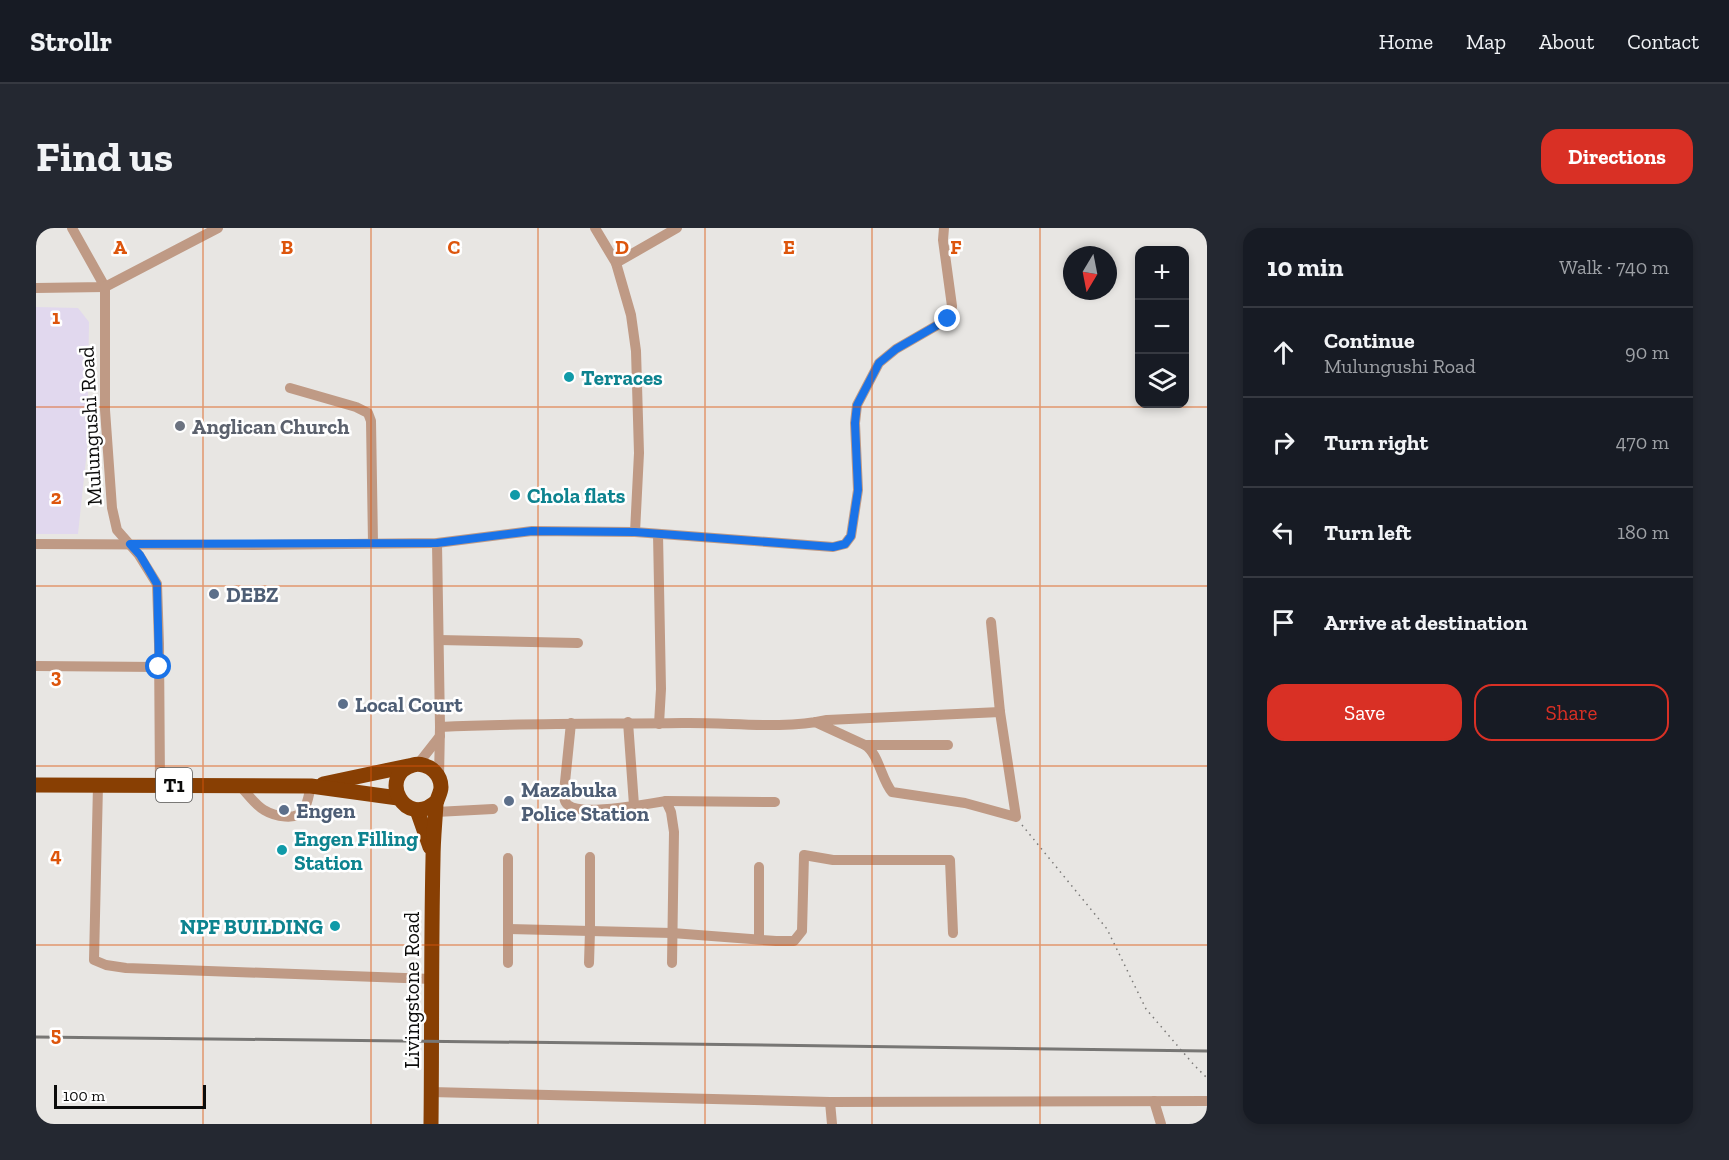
<!DOCTYPE html>
<meta charset="utf-8">
<style>
body{margin:0;font-family:"Zilla Slab",serif;background:#242831;color:#f1f3f6}
.controls{position:absolute;right:18px;top:18px;display:grid;overflow:hidden;border-radius:12px;box-shadow:0 3px 9px #0003}
.controls button{width:54px;height:54px;display:grid;place-items:center;padding:0;border:0;border-bottom:2px solid #363941;background:#171b24;color:#f1f3f6;font:30px sans-serif}
.compass{position:absolute;left:1027px;top:18px;width:54px;height:54px;border-radius:50%;background:#171b24;box-shadow:0 3px 9px #0003;rotate:190deg}
.scale{position:absolute;left:18px;bottom:15px;width:152px;box-sizing:border-box;padding-left:6px;border:3px solid #0c0c0b;border-top:0;font-size:16px;line-height:21px;white-space:nowrap;color:#0c0c0b;-webkit-text-stroke:4px #fff;paint-order:stroke}
.stop{position:absolute;width:18px;height:18px;margin:-14px;border:4px solid #1a73e8;border-radius:50%;background:#fff}
.stop.end{background:#1a73e8;border-color:#fff;box-shadow:0 2px 6px #0008}
.list{margin:0;padding:0;list-style:none}
h2{display:flex;justify-content:space-between;align-items:center;height:78px;margin:0;padding:0 24px;font-size:26px}
h2 small{font-size:20px;font-weight:400;color:#9ea1a6}
.list li{display:grid;grid-template-columns:39px 1fr auto;gap:18px;align-items:center;box-sizing:border-box;height:90px;padding:0 24px;border-top:2px solid #363941}
.list b{display:block;font-size:22px;white-space:nowrap}
.list p{margin:0;font-size:20px;white-space:nowrap;color:#9ea1a6}
.list em{font-size:20px;font-style:normal;color:#9ea1a6}
.actions{display:flex;gap:12px;padding:18px 24px}
.actions a{flex:1;padding:14px 0;border:2px solid #d93025;border-radius:18px;text-align:center;font-size:21px;color:#d93025}
.actions .main{background:#d93025;color:#fff}
.icon{flex:none;width:33px;height:33px;fill:none;stroke:currentColor;stroke-width:2;stroke-linecap:round;stroke-linejoin:round}
.map{position:relative;flex:none;width:1171px;height:896px;overflow:hidden;border-radius:18px}
header{display:flex;align-items:center;gap:36px;box-sizing:border-box;height:84px;padding:0 30px;background:#171b24;border-bottom:2px solid #363941}
header strong{font-size:28px}
nav{display:flex;gap:33px;margin-inline-start:auto;font-size:21px}
.intro{display:flex;align-items:center;justify-content:space-between;box-sizing:border-box;height:144px;padding:0 36px}
h1{margin:0;font-size:42px}
.button{padding:15px 27px;border-radius:18px;background:#d93025;color:#fff;font-size:21px;font-weight:700}
main{display:flex;gap:36px;padding:0 36px}
aside{flex:1;background:#171b24;border-radius:18px;box-shadow:0 3px 9px #0003}
.map>svg:first-child{display:block}
</style>
<header>
<strong>Strollr</strong>
<nav><a>Home</a><a>Map</a><a>About</a><a>Contact</a></nav>
</header>
<div class="intro"><h1>Find us</h1><a class="button">Directions</a></div>
<main>
<div class="map">
<svg width="1171" height="896" viewBox="0 0 1171 896">
<rect width="100%" height="100%" fill="#e8e6e3"/>
<polygon fill="#e1d8ee" points="0,79 42,80 53,94 51,222 42,306 0,306"/>
<g fill="none" stroke-linecap="round" stroke-linejoin="round">
<polyline stroke="#7a7977" stroke-width="1.5" stroke-dasharray="1.5 4.5" stroke-linecap="butt" points="986,597 1071,701 1110,781 1158,837 1171,850"/>
<g stroke="#bf9a85" stroke-width="10">
<polyline points="559,0 580,35 595,87 600,123 603,225 599,304"/>
<polyline points="580,35 641,0"/>
<polyline points="0,60 69,59 36,0"/>
<polyline points="254,160 320,179 332,185 335,193 337,315"/>
<polyline points="622,306 625,461 623,496"/>
<polyline points="401,315 404,499 403,550"/>
<polyline points="0,316 218,317 401,315 496,303 599,304 797,319 809,316 815,308 822,262 819,195 821,177 843,135 860,121 912,91 915,85 916,78 907,12 908,0"/>
<polyline points="955,394 964,484"/>
<polyline points="403,412 542,415"/>
<polyline points="0,438 123,439"/>
<polyline points="592,494 598,577"/>
<path d="M 535,495 L 528,564 C 528,569 528,574 532,577 C 544,588 612,576 630,573 L 635,584 L 638,604 L 636,735"/>
<path d="M 404,499 C 485,495 565,496 646,495 C 694,494 744,502 791,492 L 964,484 L 980,589 L 929,575 L 856,564 C 845,551 843,526 829,517 L 779,494"/>
<polyline points="829,517 912,517"/>
<polyline points="382,536 404,508"/>
<polyline points="62,557 58,732 70,737 90,740 396,751"/>
<polyline points="124,557 123,416 121,356 103,327 81,302 76,280 69,182 69,59 182,0"/>
<path d="M 204,558 C 211,565 219,577 228,582 C 238,588 261,594 268,581 C 272,575 273,565 275,558"/>
<polyline points="630,573 739,574"/>
<polyline points="400,584 457,581"/>
<polyline points="472,630 472,735"/>
<polyline points="473,701 636,705 740,713 758,713 766,703 768,627 797,632 914,632 917,705"/>
<polyline points="723,711 723,639"/>
<polyline points="553,735 554,703 554,629"/>
<polyline points="395,864 794,874 1171,873"/>
<polyline points="1118,873 1125,896"/>
<polyline points="794,874 796,896"/>
</g>
<g stroke="#883f03" stroke-width="15">
<polyline points="287,556 372,538"/>
<polyline points="0,557 275,558 362,570"/>
<polyline points="381,582 394,619"/>
<path d="M 395,896 C 396,808 395,719 397,631 C 397,613 399,594 400,576 C 401,570 405,565 405,559 C 405,553 402,547 398,543 C 393,538 384,535 377,537 C 341,547 369,603 401,573"/>
</g>
<polyline stroke="#777674" stroke-width="3" points="0,809 645,816 1171,823"/>
</g>
<g fill="none" stroke-linecap="round" stroke-linejoin="round">
<polyline stroke="#1a73e8" stroke-width="8" points="123,439 121,356 104,327 94,316 401,315 496,303 599,304 797,319 809,316 815,308 822,262 819,195 821,177 843,135 860,121 912,91"/>
</g>
<path fill="none" stroke="#dd550c" stroke-width="1.5" stroke-opacity="0.55" d="M 167,0 L 167,896M 335,0 L 335,896M 502,0 L 502,896M 669,0 L 669,896M 836,0 L 836,896M 1004,0 L 1004,896M 0,179 L 1171,179M 0,358 L 1171,358M 0,538 L 1171,538M 0,717 L 1171,717"/>
<g fill="#0f9aa8" stroke="#fff" stroke-width="2">
<circle cx="533" cy="149" r="6"/>
<circle cx="479" cy="267" r="6"/>
<circle cx="246" cy="622" r="6"/>
<circle cx="299" cy="698" r="6"/>
</g>
<circle fill="#6b7280" stroke="#fff" stroke-width="2" cx="144" cy="198" r="6"/>
<g fill="#5c6f8a" stroke="#fff" stroke-width="2">
<circle cx="178" cy="366" r="6"/>
<circle cx="307" cy="476" r="6"/>
<circle cx="473" cy="573" r="6"/>
<circle cx="248" cy="582" r="6"/>
</g>
<g text-anchor="middle" dominant-baseline="central" stroke-width="5" stroke-linejoin="round" paint-order="stroke">
<rect fill="#fff" stroke="#555554" stroke-width="1.5" x="120" y="540" width="36" height="34" rx="4.5"/>
<g font-size="20" font-weight="bold" fill="#0c0c0b">
<text x="138" y="557">T1</text>
</g>
<g font-size="21" font-weight="bold" fill="#0d838f" stroke="#fff" text-anchor="start">
<text x="545" y="149">Terraces</text>
<text x="491" y="267">Chola flats</text>
<text x="258" y="610">Engen Filling<tspan x="258" dy="24">Station</tspan></text>
<text x="287" y="698" text-anchor="end">NPF BUILDING</text>
</g>
<g font-size="21" fill="#0c0c0b" stroke="#fff">
<text transform="translate(54 198) rotate(-93)">Mulungushi Road</text>
<text transform="translate(375 762) rotate(-90)">Livingstone Road</text>
</g>
<g font-size="21" font-weight="bold" fill="#5b616d" stroke="#fff" text-anchor="start">
<text x="156" y="198">Anglican Church</text>
</g>
<g font-size="21" font-weight="bold" fill="#4e5e75" stroke="#fff" text-anchor="start">
<text x="190" y="366">DEBZ</text>
<text x="319" y="476">Local Court</text>
<text x="485" y="561">Mazabuka<tspan x="485" dy="24">Police Station</tspan></text>
<text x="260" y="582">Engen</text>
</g>
</g>
<g font-size="20" text-anchor="middle" font-weight="bold" fill="#dd550c" stroke="#fff" stroke-width="5" stroke-linejoin="round" paint-order="stroke">
<text x="84" y="26">A</text>
<text x="251" y="26">B</text>
<text x="418" y="26">C</text>
<text x="586" y="26">D</text>
<text x="753" y="26">E</text>
<text x="920" y="26">F</text>
<text x="20" y="96">1</text>
<text x="20" y="276">2</text>
<text x="20" y="455">3</text>
<text x="20" y="634">4</text>
<text x="20" y="813">5</text>
</g>
</svg>
<div class="controls">
<button>+</button>
<button>−</button>
<button><svg class="icon" aria-label="layers" viewBox="0 0 24 24"><path d="M12 4l9 5-9 5-9-5zM3 14l9 5 9-5"/></svg></button>
</div>
<svg class="compass" viewBox="-18 -18 36 36"><path d="M0-13l5 13h-10z" fill="#e53935"/><path d="M0 13l5-13h-10z" fill="#9ea1a6"/></svg>
<div class="scale">100 m</div>
<div class="stop" style="left:123px;top:439px"></div>
<div class="stop end" style="left:912px;top:91px"></div>
</div>
<aside>
<h2>10 min<small>Walk · 740 m</small></h2>
<ul class="list">
<li><svg class="icon" aria-label="ahead" viewBox="0 0 24 24"><path d="M12 20V5M6 11l6-6 6 6"/></svg><div><b>Continue</b><p>Mulungushi Road</p></div><em>90 m</em></li>
<li><svg class="icon" aria-label="right" viewBox="0 0 24 24"><path d="M7 20v-9h11M14 6l5 5-5 5"/></svg><div><b>Turn right</b></div><em>470 m</em></li>
<li><svg class="icon" aria-label="left" viewBox="0 0 24 24"><path d="M17 20v-9H6M10 6l-5 5 5 5"/></svg><div><b>Turn left</b></div><em>180 m</em></li>
<li><svg class="icon" aria-label="arrive" viewBox="0 0 24 24"><path d="M6 21V4h12l-3 4 3 4H6"/></svg><div><b>Arrive at destination</b></div></li>
</ul>
<div class="actions"><a class="main">Save</a><a>Share</a></div>
</aside>
</main>
